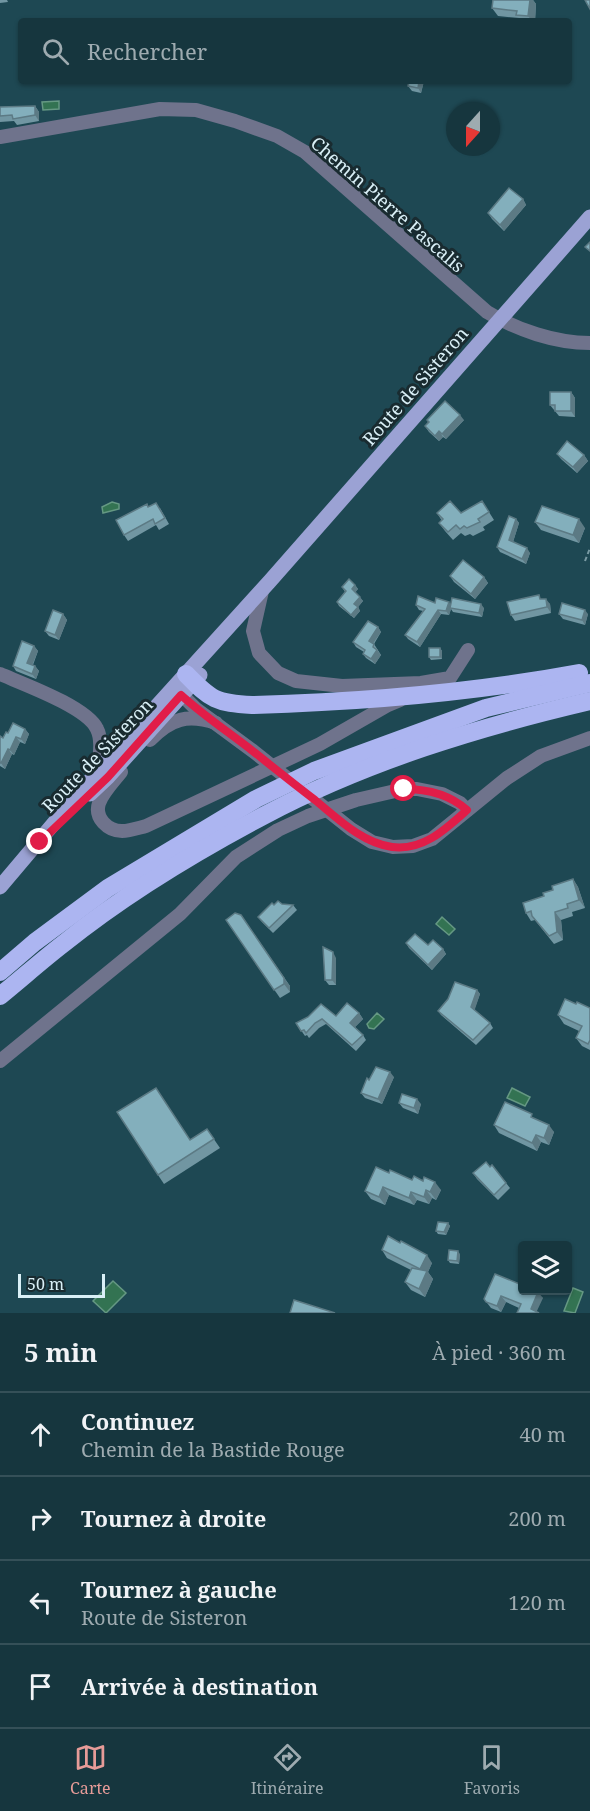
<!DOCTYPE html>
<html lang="fr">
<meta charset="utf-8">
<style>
body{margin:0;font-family:"Noto Serif",serif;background:#1f3e45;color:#f1f3f6}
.controls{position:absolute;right:18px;bottom:18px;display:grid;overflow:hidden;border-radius:6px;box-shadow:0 2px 4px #0004}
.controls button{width:54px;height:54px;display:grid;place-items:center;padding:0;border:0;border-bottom:2px solid #355058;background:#16363e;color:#f1f3f6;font:30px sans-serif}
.compass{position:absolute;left:446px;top:102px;width:54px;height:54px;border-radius:50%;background:#16363e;box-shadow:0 2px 4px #0004;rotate:201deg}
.scale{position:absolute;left:18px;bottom:15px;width:87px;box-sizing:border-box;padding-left:6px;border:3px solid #d9eff6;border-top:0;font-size:16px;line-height:21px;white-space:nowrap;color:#d9eff6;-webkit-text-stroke:4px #192b30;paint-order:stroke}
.stop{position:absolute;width:18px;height:18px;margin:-14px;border:4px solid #e11d48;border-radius:50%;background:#fff}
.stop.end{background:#e11d48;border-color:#fff;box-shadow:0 2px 6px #0008}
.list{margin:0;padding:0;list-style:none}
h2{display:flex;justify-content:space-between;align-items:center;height:78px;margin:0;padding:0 24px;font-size:26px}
h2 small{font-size:20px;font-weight:400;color:#9eabb0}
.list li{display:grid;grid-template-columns:39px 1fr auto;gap:18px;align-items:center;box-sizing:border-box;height:84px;padding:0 24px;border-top:2px solid #355058}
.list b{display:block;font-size:22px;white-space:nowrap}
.list p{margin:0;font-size:20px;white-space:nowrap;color:#9eabb0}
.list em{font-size:20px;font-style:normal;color:#9eabb0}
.icon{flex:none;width:33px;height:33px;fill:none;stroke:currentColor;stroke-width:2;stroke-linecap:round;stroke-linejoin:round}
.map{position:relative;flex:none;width:590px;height:1313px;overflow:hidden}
.search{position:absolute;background:#16363e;box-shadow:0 2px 4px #0004;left:18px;right:18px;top:18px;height:66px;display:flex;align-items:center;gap:15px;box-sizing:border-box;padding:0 21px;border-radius:6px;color:#9eabb0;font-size:22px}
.sheet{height:414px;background:#16363e}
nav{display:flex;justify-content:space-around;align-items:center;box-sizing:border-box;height:84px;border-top:2px solid #355058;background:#16363e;font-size:16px;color:#9eabb0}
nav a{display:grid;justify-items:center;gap:3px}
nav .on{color:#e69b98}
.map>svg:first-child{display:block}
</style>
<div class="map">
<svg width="590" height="1313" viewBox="0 0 590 1313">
<rect width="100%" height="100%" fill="#1e4853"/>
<g fill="#337352" stroke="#659883" stroke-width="1.5">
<polygon points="59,101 59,109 43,110 42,102"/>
<polygon points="112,502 119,504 119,509 103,513 102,507"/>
<polygon points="442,917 455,929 449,935 436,924"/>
<polygon points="377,1013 384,1019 374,1029 369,1028 367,1024"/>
<polygon points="512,1088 530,1097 525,1106 507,1098"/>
<polygon points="113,1281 126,1293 106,1313 93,1301"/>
<polygon points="573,1288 583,1292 575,1313 564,1311"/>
</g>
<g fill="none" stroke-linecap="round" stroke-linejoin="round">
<polyline stroke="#7a9ba4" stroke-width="2" stroke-dasharray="4.5 3" stroke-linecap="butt" points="585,561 590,548"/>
<g stroke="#6f738c" stroke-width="14">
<path d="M 0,137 L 160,109 L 196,110 L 235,121 L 277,136 L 305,152 L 487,312 C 517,330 555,343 590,343"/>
<polyline points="262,591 253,631 259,653 278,673 296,681 342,686 421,683 450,678 468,650"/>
<path d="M 0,674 C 23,684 87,707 97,729 C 103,741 99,758 98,771"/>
<polyline points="176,689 196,709 253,751 351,829 372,842 393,847 413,846 432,839 507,778 541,756 590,738"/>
<path d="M 150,740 C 171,718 188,714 216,723"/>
<path d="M 121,772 C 114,781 103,792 99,803 C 94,818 108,831 122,831 C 130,831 138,828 146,826 L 320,744 L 388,705 L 400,700"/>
<polyline points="0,1061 180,914 236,857 278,830 308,816 356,800 404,789 417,789 442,794 460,803 467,810"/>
</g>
<g stroke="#9ba2d4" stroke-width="15">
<polyline points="90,794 108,777 200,675"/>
<polyline points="0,887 98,771 270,581 590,217"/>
</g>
<g stroke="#acb5f1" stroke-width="18">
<path d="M 186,674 C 211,700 216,703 252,705 C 363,702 471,693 579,673"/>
<polyline points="0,972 35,942 108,888 256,799 314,771 486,708 590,683"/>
<path d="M 0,996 C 21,979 41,961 63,944 C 125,894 195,852 265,815 C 367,761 479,727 590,701"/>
</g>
</g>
<g fill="#7196a2">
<polygon points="0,0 7,0 8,2 0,3"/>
<polygon points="493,0 533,0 536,4 535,21 520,21 519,18 498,16 492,8"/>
<polygon points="409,81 424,81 421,93 412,91 408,86"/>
<polygon points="35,106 39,112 39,121 17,125 14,121 0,122 0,107"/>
<polygon points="523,199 526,205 504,231 492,219 488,213"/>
<polygon points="571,392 575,398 575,417 559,416 550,405"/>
<polygon points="427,420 464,420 446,439 443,437 439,441 429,432 425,426 428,422"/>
<polygon points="557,454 584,455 588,461 577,473 561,459"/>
<polygon points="482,501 494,520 483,527 485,530 473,536 470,534 465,536 461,533 453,540 445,531 439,523 442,521 437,513 461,513"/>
<polygon points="149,507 160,508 169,524 159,530 156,525 128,541 124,535"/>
<polygon points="516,519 519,523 513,542 530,553 526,564 500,552 497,547"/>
<polygon points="535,522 585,528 579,543 541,530"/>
<polygon points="450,576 484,577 488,583 475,599 454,582"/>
<polygon points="355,585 358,589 355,592 363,601 358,607 360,611 354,618 339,606 337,602 345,592 342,587"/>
<polygon points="542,599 550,604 551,613 515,621 511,615"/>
<polygon points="435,603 451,604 484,608 482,617 453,612 451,609 449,615 441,614 420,647 408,639 405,635 423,611 419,610 416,605"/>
<polygon points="63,614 67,620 59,640 49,636 45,631"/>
<polygon points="559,614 588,614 585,625 563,619"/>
<polygon points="378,627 381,632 374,644 381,655 375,664 366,658 363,654 364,652 356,647 353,642"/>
<polygon points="34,646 38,651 33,665 35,666 39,671 36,679 16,671 13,666"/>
<polygon points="440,648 442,651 442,659 431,660 429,657"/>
<polygon points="25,729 29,734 25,744 20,742 14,755 12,754 5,769 0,766 0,736 3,738 8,733"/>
<polygon points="573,879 578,887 585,908 572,912 573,916 561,920 563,940 554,944 535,920 531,921 526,913 544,896 553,890"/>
<polygon points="282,904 293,905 297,910 273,933 262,922 258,917"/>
<polygon points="241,915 290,986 290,992 280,998 226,920"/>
<polygon points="406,943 443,949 446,954 432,970 409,948"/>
<polygon points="336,958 336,985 329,985 325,980"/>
<polygon points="477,990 480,994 474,1010 490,1023 493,1028 476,1045 441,1015 438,1011"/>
<polygon points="576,1004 590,1008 590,1050 582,1046 576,1038 579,1031 564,1024 558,1015"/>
<polygon points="359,1013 363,1019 355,1027 363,1035 366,1040 356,1051 326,1024 319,1028 309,1038 307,1035 305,1036 296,1023 336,1016"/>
<polygon points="394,1077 382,1104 365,1098 361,1093 369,1080"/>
<polygon points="399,1103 421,1104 418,1114 403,1108"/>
<polygon points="536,1119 554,1132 549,1145 541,1142 537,1151 499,1133 494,1125"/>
<polygon points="207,1129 220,1148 164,1184 158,1175"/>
<polygon points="389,1173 412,1180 441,1190 436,1200 432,1198 429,1204 417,1200 414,1205 389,1195 385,1205 371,1199 365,1191"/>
<polygon points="473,1173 506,1183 510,1188 498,1200 477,1179"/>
<polygon points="448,1223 450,1226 446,1235 438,1234 436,1231"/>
<polygon points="382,1250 432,1263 428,1272 433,1279 425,1297 411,1290 405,1282 411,1270 387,1258"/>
<polygon points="460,1254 459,1264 450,1263 448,1260"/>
<polygon points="495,1274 543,1298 519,1308 506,1302 501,1312 491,1308 484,1299"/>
</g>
<g fill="#5c7a84">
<polygon points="530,0 533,0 536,4 535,21 532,21 528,16"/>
<polygon points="419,81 424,81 421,93 418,88"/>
<polygon points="35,106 39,112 39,121 35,115"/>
<polygon points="523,199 526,205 504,231 500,225"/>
<polygon points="571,392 575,398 575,417 571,411"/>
<polygon points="460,415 464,420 446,439 442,434"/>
<polygon points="439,431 443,437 439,441 435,436"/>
<polygon points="584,455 588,461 577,473 573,467"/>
<polygon points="516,519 519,523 512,545 509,540"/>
<polygon points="579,519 585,528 579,543 573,535"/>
<polygon points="527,548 530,553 526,564 522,559"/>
<polygon points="484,577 488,583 475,599 471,594"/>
<polygon points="355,585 358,589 355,593 352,589"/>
<polygon points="360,597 363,601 358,607 360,611 354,618 351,615 354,604"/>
<polygon points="546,599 550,604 551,613 547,607"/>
<polygon points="449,602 452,606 450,608 451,609 449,615 446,611"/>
<polygon points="481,604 484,608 482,617 479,613"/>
<polygon points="438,610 441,614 420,647 417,642"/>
<polygon points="585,610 588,614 585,625 582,620"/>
<polygon points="63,614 67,620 59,640 55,635"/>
<polygon points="378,627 381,632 372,645 369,641"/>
<polygon points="34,646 38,651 31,668 27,663"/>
<polygon points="440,648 442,651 442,659 440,657"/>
<polygon points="377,650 381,655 375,664 371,659"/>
<polygon points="35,666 39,671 36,679 32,674"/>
<polygon points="25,729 29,734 25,744 21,739"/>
<polygon points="16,737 20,742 14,755 10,750"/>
<polygon points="8,749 12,754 5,769 1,763"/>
<polygon points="573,879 578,887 585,908 579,900"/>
<polygon points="555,912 561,920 563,940 557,932"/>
<polygon points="443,949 446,954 432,970 428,965"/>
<polygon points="333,952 336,958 336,985 332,980"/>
<polygon points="284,978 290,986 290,992 284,984"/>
<polygon points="477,990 480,994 474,1012 471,1007"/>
<polygon points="359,1013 363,1019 354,1028 350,1023"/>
<polygon points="390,1072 394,1077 382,1104 378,1099"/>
<polygon points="417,1099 421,1104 418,1114 414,1108"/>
<polygon points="549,1125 554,1132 549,1145 544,1138"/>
<polygon points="536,1135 541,1142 537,1151 532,1143"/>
<polygon points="435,1182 441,1190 436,1200 430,1192"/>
<polygon points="383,1187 389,1195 385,1205 379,1197"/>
<polygon points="426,1190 432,1198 429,1204 424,1197"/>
<polygon points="411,1192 417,1200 414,1205 409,1198"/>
<polygon points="448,1223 450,1226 446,1235 444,1232"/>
<polygon points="458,1251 460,1254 459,1264 457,1261"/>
<polygon points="427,1255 432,1263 428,1272 433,1279 425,1297 419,1289 420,1269"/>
<polygon points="538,1292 543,1298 536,1313 531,1309"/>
<polygon points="501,1296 506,1302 501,1312 497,1306"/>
</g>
<g fill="#83afbc" stroke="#5c7a84" stroke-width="1.5">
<polygon points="493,0 530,0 528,16 516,15 517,11 492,8"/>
<polygon points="585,0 590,0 590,9"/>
<polygon points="409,81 419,81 418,88 408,86"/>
<polygon points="35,106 35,115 13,119 12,115 0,116 0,107"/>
<polygon points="509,188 523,199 500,225 488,213"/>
<polygon points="590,242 590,251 585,247"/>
<polygon points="550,392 571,392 571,411 555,411 555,405 550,405"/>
<polygon points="445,401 460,415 442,434 439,431 435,436 425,426 429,422 427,420"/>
<polygon points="567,441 584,455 573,467 557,454"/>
<polygon points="450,501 461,513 482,501 489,512 478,519 480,522 467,528 464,526 460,529 456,525 448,532 439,523 443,519 437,513"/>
<polygon points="156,503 165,518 155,524 153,519 124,535 116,520 147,504 148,507"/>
<polygon points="542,506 579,519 573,535 535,522"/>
<polygon points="509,516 516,519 509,540 527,548 522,559 497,547"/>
<polygon points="463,560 484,577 471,594 450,576"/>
<polygon points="349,579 355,585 352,589 360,597 354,604 358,607 351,615 337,602 346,591 342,587"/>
<polygon points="539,595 540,599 546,599 547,607 511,615 507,602"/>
<polygon points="418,596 435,603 436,598 449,602 446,611 438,610 417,642 405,635 425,609 416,605"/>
<polygon points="452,598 481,604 479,613 450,608"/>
<polygon points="562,603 585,610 582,620 559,614"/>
<polygon points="53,610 63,614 55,635 45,631"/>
<polygon points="368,621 378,627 369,641 374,644 373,647 377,650 371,659 363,654 365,650 353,642"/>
<polygon points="22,641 34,646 27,663 35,666 32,674 13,666"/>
<rect x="429" y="648" width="11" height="9"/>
<polygon points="13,723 25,729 21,739 16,737 10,750 8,749 1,763 0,763 0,736 3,738 6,732 8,733"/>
<polygon points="573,879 579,900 567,904 568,908 555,912 557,932 549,936 532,916 531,911 526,913 523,903 544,896 543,893 553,890 552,886"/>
<polygon points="278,901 282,904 293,905 269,928 258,917 272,903 274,905"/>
<polygon points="235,913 241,915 284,978 284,984 274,990 226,920"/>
<polygon points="415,934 428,945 433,940 443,949 428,965 406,943"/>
<polygon points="323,947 333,952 332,980 325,980"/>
<polygon points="455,982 477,990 471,1007 490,1023 473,1040 438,1011 448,999"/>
<polygon points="565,999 576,1004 577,1002 590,1008 590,1040 588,1044 576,1038 582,1026 558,1015"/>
<polygon points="347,1003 359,1013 350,1023 363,1035 352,1045 322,1019 315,1023 306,1033 304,1030 301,1031 296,1023 308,1017 321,1004 336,1016"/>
<polygon points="376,1067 390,1072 378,1099 361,1093 367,1078 369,1080"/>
<polygon points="156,1088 190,1140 207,1129 214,1139 158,1175 117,1112"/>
<polygon points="402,1094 417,1099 414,1108 399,1103"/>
<polygon points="505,1102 532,1114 531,1117 549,1125 544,1138 536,1135 532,1143 494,1125"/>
<polygon points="486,1162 490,1167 492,1165 506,1183 494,1195 473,1173"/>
<polygon points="376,1167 389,1173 390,1170 412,1180 414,1176 423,1181 424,1177 435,1182 430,1192 426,1190 424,1197 411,1192 409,1198 383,1187 379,1197 365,1191"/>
<polygon points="438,1222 448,1223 444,1232 436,1231"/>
<polygon points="388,1236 400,1243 401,1241 427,1255 420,1269 382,1250"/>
<polygon points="449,1250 458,1251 457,1261 448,1260"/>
<polygon points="412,1268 427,1271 419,1289 405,1282"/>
<polygon points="495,1274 522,1285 522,1290 536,1290 538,1292 531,1309 539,1313 517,1313 521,1304 501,1296 497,1306 486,1302 484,1299"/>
<polygon points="294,1300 335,1313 290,1313"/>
</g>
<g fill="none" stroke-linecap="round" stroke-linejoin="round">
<path stroke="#e11d48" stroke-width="8" d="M 40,842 L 108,777 L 181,695 C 204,716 230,733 254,752 C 274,768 294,784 315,800 C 337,818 362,843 392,847 C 423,851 446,829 467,810 C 449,794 428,789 404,789"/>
</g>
<g text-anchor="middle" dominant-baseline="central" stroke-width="6" stroke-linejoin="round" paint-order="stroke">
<g font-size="18" fill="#d9eff6" stroke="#192b30">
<text transform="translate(388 204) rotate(41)">Chemin Pierre Pascalis</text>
<text transform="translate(415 386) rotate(-49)">Route de Sisteron</text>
<text transform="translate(97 755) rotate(-46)">Route de Sisteron</text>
</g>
</g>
</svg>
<div class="controls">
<button><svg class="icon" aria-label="layers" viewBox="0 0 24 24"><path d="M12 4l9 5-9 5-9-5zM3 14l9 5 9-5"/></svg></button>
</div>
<svg class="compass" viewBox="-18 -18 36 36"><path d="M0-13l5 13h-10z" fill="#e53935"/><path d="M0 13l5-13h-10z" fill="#9eabb0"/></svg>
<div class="scale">50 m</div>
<div class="stop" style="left:404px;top:789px"></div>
<div class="stop end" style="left:40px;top:842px"></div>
<div class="search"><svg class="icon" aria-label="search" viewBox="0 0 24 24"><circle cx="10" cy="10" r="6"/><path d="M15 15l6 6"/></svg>Rechercher</div>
</div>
<section class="sheet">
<h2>5 min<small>À pied · 360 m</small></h2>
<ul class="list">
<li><svg class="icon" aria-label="ahead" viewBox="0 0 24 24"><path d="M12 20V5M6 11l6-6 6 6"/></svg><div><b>Continuez</b><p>Chemin de la Bastide Rouge</p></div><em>40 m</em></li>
<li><svg class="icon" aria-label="right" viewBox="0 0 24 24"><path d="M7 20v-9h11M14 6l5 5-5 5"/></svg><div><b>Tournez à droite</b></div><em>200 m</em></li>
<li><svg class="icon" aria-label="left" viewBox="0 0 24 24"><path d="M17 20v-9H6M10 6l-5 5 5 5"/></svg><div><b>Tournez à gauche</b><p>Route de Sisteron</p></div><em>120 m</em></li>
<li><svg class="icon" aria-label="arrive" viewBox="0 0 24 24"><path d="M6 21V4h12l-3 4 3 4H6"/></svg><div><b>Arrivée à destination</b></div></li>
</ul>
</section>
<nav>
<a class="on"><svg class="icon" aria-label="map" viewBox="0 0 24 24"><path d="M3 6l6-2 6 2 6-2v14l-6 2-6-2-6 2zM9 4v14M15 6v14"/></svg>Carte</a>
<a><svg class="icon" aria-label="directions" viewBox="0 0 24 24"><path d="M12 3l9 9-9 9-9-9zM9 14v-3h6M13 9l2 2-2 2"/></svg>Itinéraire</a>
<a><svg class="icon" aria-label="saved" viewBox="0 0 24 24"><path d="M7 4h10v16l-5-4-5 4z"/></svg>Favoris</a>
</nav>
